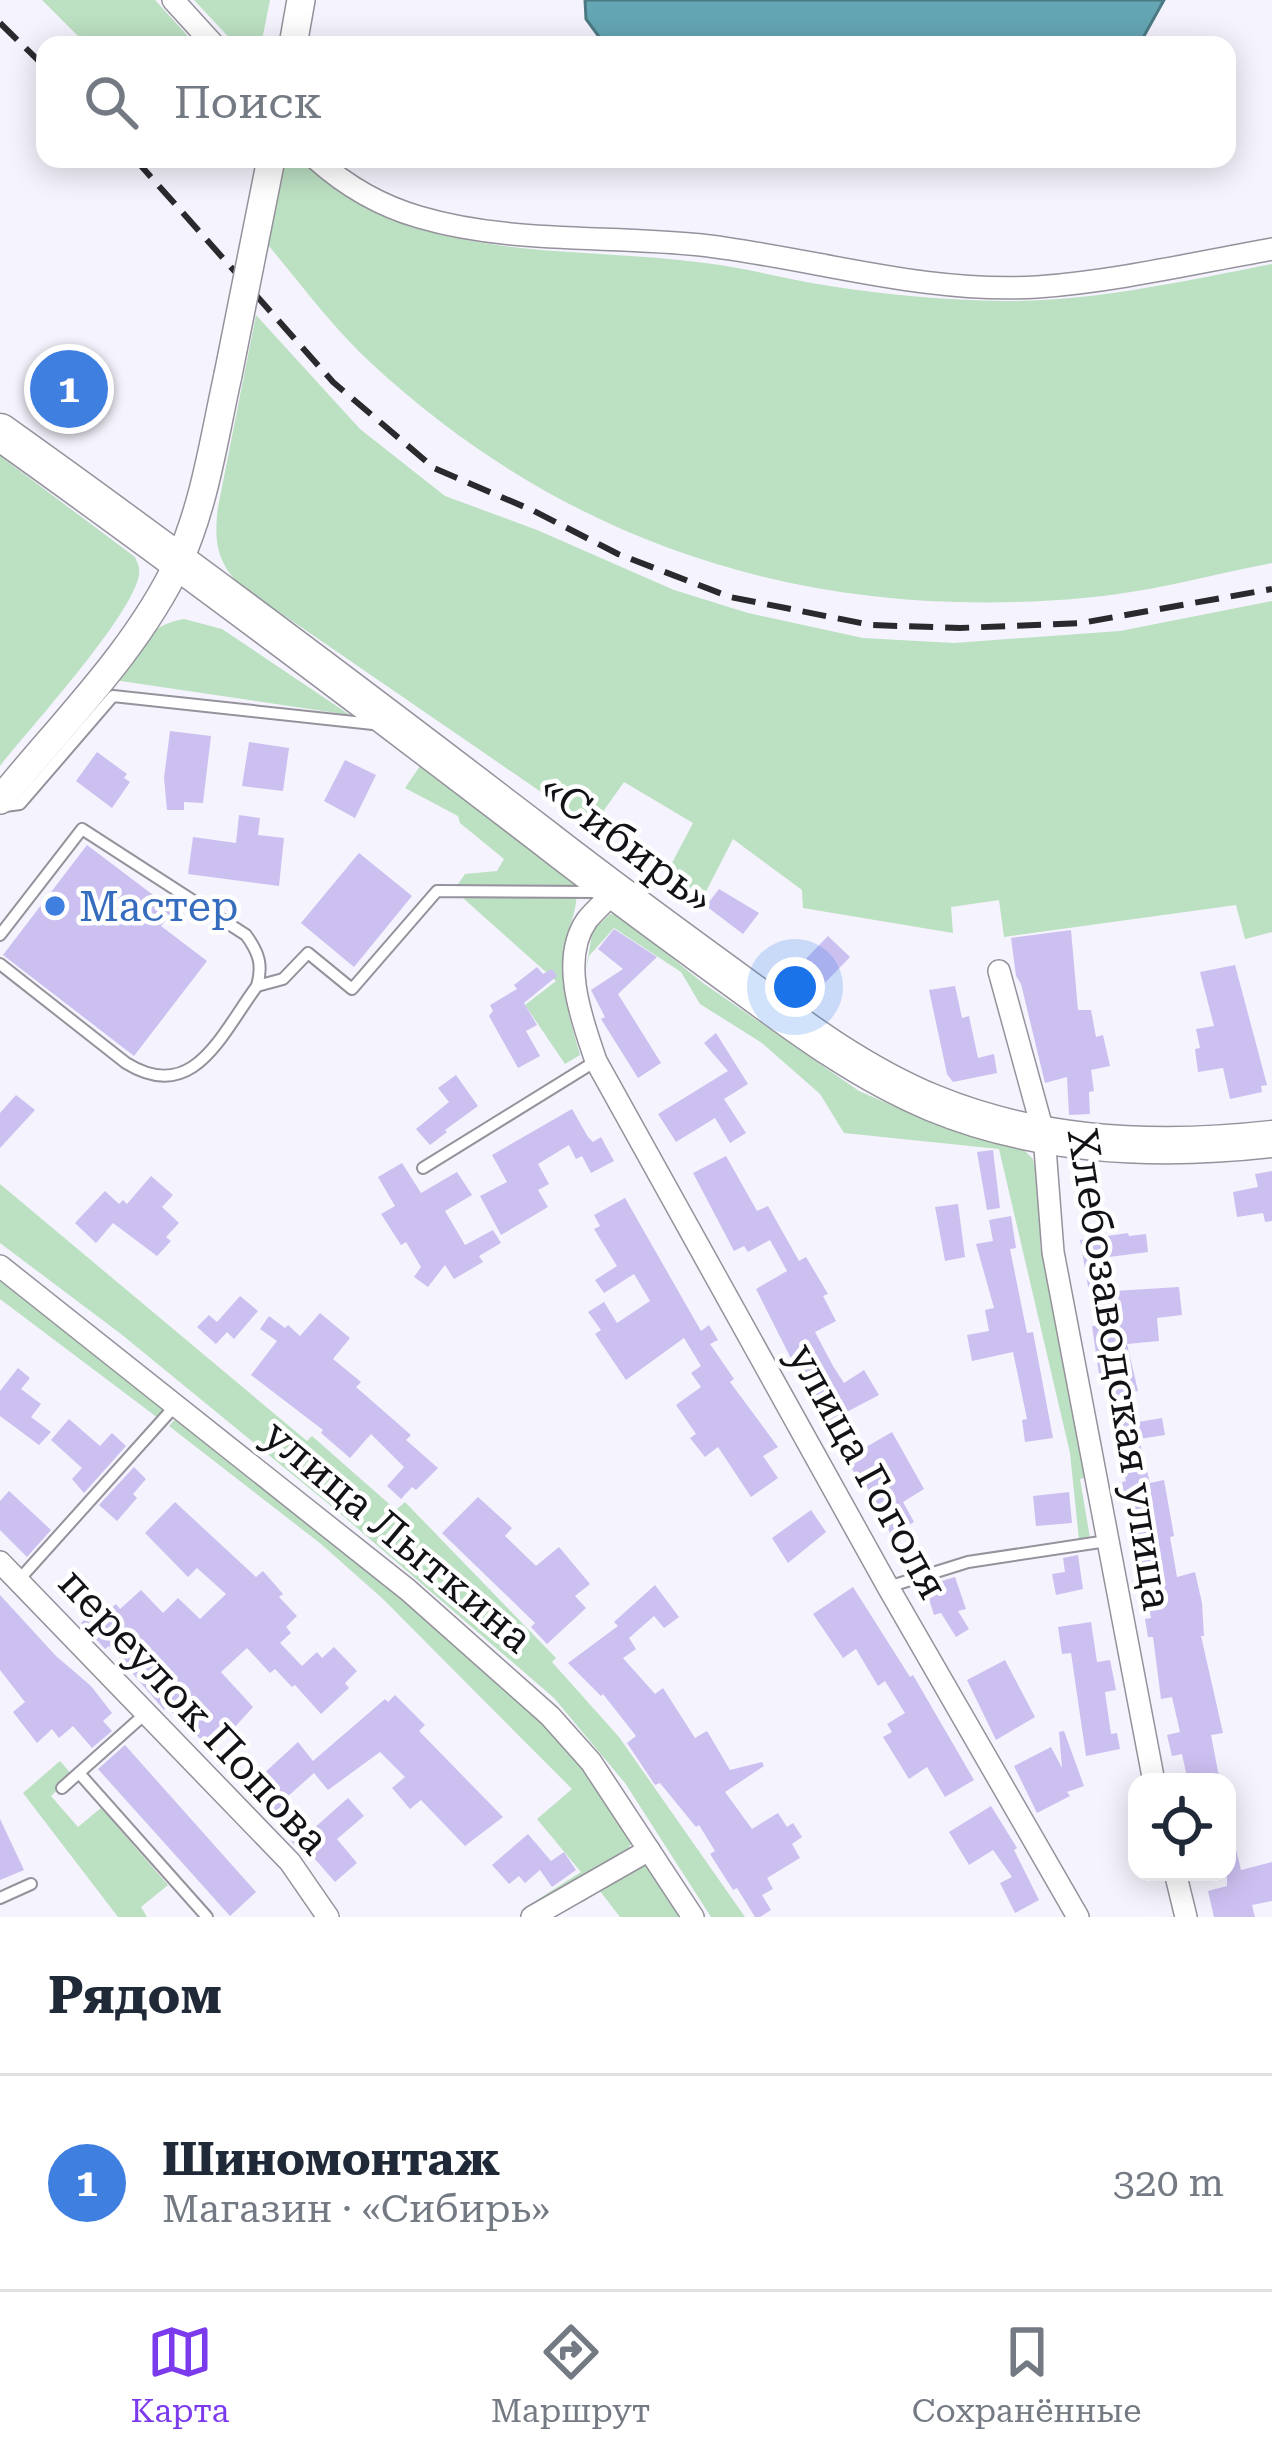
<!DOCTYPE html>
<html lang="ru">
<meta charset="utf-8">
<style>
body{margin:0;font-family:"Roboto Serif",serif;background:#f2f2f3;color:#1f2937}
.controls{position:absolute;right:36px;bottom:36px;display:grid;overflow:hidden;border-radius:24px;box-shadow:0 6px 30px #0003}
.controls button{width:108px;height:108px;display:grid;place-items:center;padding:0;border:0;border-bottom:3px solid #e0e1e3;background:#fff;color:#1f2937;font:60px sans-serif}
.you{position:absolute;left:795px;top:987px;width:42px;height:42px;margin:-30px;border:9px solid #fff;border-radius:50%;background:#1a73e8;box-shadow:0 0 0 18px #1a73e833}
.badge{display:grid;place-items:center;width:78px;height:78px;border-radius:50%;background:#7c3aed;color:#fff;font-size:39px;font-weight:700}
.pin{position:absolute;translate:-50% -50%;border:6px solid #fff;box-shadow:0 3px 12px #0006}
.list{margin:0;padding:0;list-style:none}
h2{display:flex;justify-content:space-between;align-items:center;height:156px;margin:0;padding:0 48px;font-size:51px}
h2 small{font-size:39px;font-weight:400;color:#747a83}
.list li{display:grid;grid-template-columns:78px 1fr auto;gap:36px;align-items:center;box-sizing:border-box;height:216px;padding:0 48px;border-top:3px solid #e0e1e3}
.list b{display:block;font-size:45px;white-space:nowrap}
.list p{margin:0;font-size:39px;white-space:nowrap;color:#747a83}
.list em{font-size:39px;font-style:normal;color:#747a83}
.icon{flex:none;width:66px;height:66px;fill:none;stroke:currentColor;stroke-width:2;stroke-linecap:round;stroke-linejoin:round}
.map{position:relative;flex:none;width:1272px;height:1917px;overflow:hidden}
.search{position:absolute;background:#fff;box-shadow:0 6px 30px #0003;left:36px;right:36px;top:36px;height:132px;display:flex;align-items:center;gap:30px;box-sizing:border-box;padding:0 42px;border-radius:24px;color:#747a83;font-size:45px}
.sheet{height:372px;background:#fff}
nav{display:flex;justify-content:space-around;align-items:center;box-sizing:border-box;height:168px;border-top:3px solid #e0e1e3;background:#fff;font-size:33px;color:#747a83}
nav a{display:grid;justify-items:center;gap:6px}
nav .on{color:#7c3aed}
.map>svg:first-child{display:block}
</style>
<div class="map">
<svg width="1272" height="1917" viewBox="0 0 1272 1917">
<rect width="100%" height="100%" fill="#f5f3fd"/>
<g fill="#bce0c2">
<polygon points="42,0 155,0 196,45 87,45"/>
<polygon points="194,0 270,0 261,45 236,45"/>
<path d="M 279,159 L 302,159 C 411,267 566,244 705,263 C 748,268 788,280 830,286 C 887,295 945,300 1002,301 C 1092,302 1184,281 1272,264 L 1272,563 C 1210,575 1146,593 1084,598 C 813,622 572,549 371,363 C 331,326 298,280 263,239 Z"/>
<path d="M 256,315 L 360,429 L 445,496 L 537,530 L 674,590 L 748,613 L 863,638 L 954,643 L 1120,631 L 1272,601 L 1272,932 L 1245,939 L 1236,905 L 1004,937 L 999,900 L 951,907 L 953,933 L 803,908 L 802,890 L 733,839 L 698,907 L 663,880 L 693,823 L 624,782 L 592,827 L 240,585 C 216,561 214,540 218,507 Z"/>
<path d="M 0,456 L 135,557 C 138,565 140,566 139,575 C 132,616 30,728 0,766 Z"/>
<path d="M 184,619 L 222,629 L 350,715 L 114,680 C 134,653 148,624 184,619 Z"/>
<path d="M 420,766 L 575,884 C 581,906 567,928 564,951 C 560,988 570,1020 580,1055 L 565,1064 L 525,1005 L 556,981 L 454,890 L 465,874 L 497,871 L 504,859 L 460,823 L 458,816 L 405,788 Z"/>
<polygon points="610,914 619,915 703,983 859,1091 937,1125 1022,1148 1033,1159 1042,1202 1040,1245 1088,1477 1080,1479 1090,1538 1079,1540 1070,1453 999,1149 844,1133 820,1094 762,1043 700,1004 681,972 614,928 589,956 585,973 593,930"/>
<polygon points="0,1184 307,1441 312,1436 396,1510 405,1502 556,1658 552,1662 619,1737 745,1917 711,1917 625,1783 554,1698 342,1515 121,1334 0,1243"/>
<polygon points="0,1276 168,1407 158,1418 0,1299"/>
<polygon points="178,1416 407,1599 505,1687 587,1769 633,1840 628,1849 518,1912 581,1872 537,1819 572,1789 383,1599 321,1544 169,1426"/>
<polygon points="60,1761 73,1776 51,1796 78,1827 101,1808 168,1885 141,1907 147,1917 118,1917 23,1793"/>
<polygon points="645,1859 684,1917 620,1917 600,1891 583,1902 578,1895"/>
</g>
<polygon fill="#64a6b3" stroke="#4c7a84" stroke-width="3" points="585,0 1164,0 1139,45 605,45 586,19"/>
<g fill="#ccc0f1">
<polygon points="170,731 211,736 203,803 184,802 184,810 167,810 164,778"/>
<polygon points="249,742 289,748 283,791 242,786"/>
<polygon points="97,752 127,774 124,778 130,782 112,808 76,781"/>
<polygon points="345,760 376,775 355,818 324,801"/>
<polygon points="239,815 260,818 258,835 284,838 279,886 188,874 193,837 236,843"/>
<polygon points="87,845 173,910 161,926 207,961 134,1056 3,955"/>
<polygon points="359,853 412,896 354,967 301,923"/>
<polygon points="719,889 759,913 743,934 706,906"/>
<polygon points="614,929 657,957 618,994 661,1063 638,1078 601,1019 605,1017 591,990 623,969 598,949"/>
<polygon points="1071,930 1078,1010 1091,1010 1096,1037 1103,1035 1110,1066 1091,1070 1094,1091 1089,1092 1090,1114 1069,1115 1067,1077 1045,1083 1021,984 1016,976 1011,938"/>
<polygon points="828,936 850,957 817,991 804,978 809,974 800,965"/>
<polygon points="1235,965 1267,1085 1261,1086 1262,1092 1230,1099 1223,1068 1198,1072 1195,1049 1200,1048 1196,1029 1214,1026 1200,972"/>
<polygon points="537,967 543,974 552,969 557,976 524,1003 537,1025 526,1031 540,1056 518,1068 489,1016 493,1011 490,1005 517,989 514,985"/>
<polygon points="955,986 962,1018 969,1016 978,1058 994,1054 997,1073 953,1082 947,1074 929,990"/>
<polygon points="716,1033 748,1084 724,1099 746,1133 730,1143 715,1118 676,1142 658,1114 728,1071 704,1043"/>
<polygon points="456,1075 478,1106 445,1130 447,1132 430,1145 416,1129 449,1102 438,1088"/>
<polygon points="16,1095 35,1110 0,1148 0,1113"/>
<polygon points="572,1109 588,1137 593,1142 601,1137 614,1161 591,1173 582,1156 576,1159 569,1145 538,1164 549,1184 538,1190 548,1207 501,1235 480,1196 507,1182 492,1155"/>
<polygon points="993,1150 1000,1208 987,1210 977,1152"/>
<polygon points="726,1156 757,1211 768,1206 799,1261 806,1257 828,1294 823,1296 836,1321 815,1332 833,1366 844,1383 864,1370 879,1395 841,1415 861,1450 892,1432 924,1489 903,1502 914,1522 891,1535 862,1477 858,1479 810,1396 756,1289 787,1271 770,1240 748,1252 744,1246 734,1251 693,1173"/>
<polygon points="402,1163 421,1193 457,1172 472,1195 445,1211 465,1245 493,1230 501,1243 479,1256 483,1262 454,1279 445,1265 428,1287 414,1277 421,1267 406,1242 401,1245 381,1214 395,1206 378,1177"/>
<polygon points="1272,1171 1272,1221 1265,1222 1263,1213 1237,1217 1233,1192 1258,1187 1255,1174"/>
<polygon points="151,1176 173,1195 162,1207 179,1223 166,1237 171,1241 157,1256 113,1223 96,1243 75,1223 105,1191 119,1204 123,1200 127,1204"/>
<polygon points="625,1198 701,1331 709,1325 718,1340 710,1344 734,1379 730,1382 778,1447 763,1456 778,1478 751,1497 718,1447 705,1457 690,1438 696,1434 676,1405 701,1387 691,1373 701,1366 684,1338 626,1380 595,1334 601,1330 588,1312 604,1302 617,1323 650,1301 634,1274 604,1293 595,1280 617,1266 594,1229 600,1226 594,1215"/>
<polygon points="958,1204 965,1257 945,1261 935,1207"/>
<polygon points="1011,1216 1016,1248 1010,1249 1027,1333 1033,1332 1053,1438 1025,1442 1022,1420 1027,1419 1013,1352 972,1361 967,1335 989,1331 985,1310 994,1308 976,1244 993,1241 989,1220"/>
<polygon points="1128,1233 1129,1236 1146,1234 1148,1252 1109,1257 1114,1291 1179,1287 1182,1315 1157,1318 1159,1341 1127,1344 1138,1391 1133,1392 1138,1422 1162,1418 1165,1435 1139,1439 1150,1483 1164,1480 1174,1536 1170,1537 1177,1577 1195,1572 1202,1603 1204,1636 1201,1636 1223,1733 1211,1735 1220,1782 1188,1782 1182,1754 1172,1756 1167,1735 1180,1732 1172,1697 1161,1699 1153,1637 1148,1637 1145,1619 1151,1618 1144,1579 1140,1580 1130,1504 1126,1504 1122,1482 1126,1481 1111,1420 1116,1419 1105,1373 1099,1374 1092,1326 1095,1326 1080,1240"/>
<polygon points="240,1296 258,1311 234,1339 227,1332 216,1344 197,1327 209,1315 217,1322"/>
<polygon points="320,1313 350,1338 333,1359 361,1382 356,1387 411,1435 406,1440 438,1468 416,1490 412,1487 401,1499 387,1486 404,1467 371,1434 350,1458 321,1433 323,1430 251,1375 277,1341 260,1329 269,1316 285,1328 288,1325 300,1336"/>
<polygon points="18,1368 30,1378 21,1389 41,1404 31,1417 51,1432 39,1445 0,1416 0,1391"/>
<polygon points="69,1419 100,1446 112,1433 126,1446 84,1493 72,1479 82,1468 51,1440"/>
<polygon points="134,1467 146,1479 133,1494 137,1498 117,1521 99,1505"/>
<polygon points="9,1491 51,1530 27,1557 0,1530 0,1501"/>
<polygon points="1069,1492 1072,1523 1036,1526 1033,1496"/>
<polygon points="478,1497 512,1528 505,1536 536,1566 559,1547 590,1584 575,1596 586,1608 547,1644 531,1627 535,1623 442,1533"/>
<polygon points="175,1502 256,1577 263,1571 283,1594 279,1597 297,1616 286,1627 291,1633 280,1643 302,1666 317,1652 322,1658 334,1647 357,1671 345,1683 349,1688 321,1714 295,1685 292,1687 275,1669 270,1673 247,1648 221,1672 253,1707 223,1740 215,1732 205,1743 166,1707 164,1710 109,1646 105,1649 81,1623 102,1601 109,1610 116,1604 120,1609 141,1590 163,1613 178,1598 200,1619 226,1594 197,1568 188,1577 145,1533"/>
<polygon points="811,1510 826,1532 788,1563 772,1538"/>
<polygon points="1078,1555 1083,1589 1056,1595 1052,1574 1065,1572 1063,1558"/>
<polygon points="955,1577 966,1609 958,1611 969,1629 956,1637 941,1613 934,1615 925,1586"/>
<polygon points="655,1585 679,1617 664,1628 654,1616 629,1638 636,1649 623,1658 655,1694 663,1688 695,1738 707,1731 730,1770 762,1762 764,1766 725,1792 752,1829 778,1813 787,1827 793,1823 802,1837 792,1844 800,1858 767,1878 773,1889 762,1895 771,1910 760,1917 755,1917 737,1888 733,1890 710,1854 715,1851 699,1825 696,1827 660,1783 655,1785 627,1743 636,1736 603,1694 601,1696 568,1663 618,1626 614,1622"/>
<polygon points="853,1587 910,1677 913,1675 974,1780 945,1797 927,1767 909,1779 883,1737 892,1732 887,1724 905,1713 885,1681 878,1686 856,1649 843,1658 813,1614"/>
<polygon points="0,1595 56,1656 91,1686 112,1713 103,1721 112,1731 92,1748 73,1726 59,1738 52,1729 37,1743 13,1712 25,1702 0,1670"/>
<polygon points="1091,1622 1097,1662 1110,1660 1116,1690 1105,1692 1111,1734 1117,1733 1120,1749 1086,1756 1071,1653 1062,1654 1058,1627"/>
<polygon points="1005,1660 1035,1717 996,1740 967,1680"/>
<polygon points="395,1695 425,1725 419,1731 503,1817 465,1846 421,1800 410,1809 392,1788 405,1777 380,1752 328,1790 314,1773 286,1798 313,1829 348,1798 364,1816 337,1839 357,1863 335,1882 300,1842 296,1846 282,1832 286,1828 248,1788 298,1742 313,1761 385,1699 388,1702"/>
<polygon points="1064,1731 1084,1786 1067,1792 1070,1796 1037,1813 1014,1766 1051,1747 1062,1768 1059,1732"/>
<polygon points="125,1745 256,1892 230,1916 98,1769"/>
<polygon points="991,1806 1017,1848 1014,1850 1039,1900 1015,1913 1000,1883 1012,1877 993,1850 969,1865 949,1832"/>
<polygon points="0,1819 24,1870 0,1880"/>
<polygon points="528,1834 551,1861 564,1852 576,1870 552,1887 540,1870 525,1883 519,1876 509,1884 492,1865"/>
<polygon points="1233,1837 1241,1870 1272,1862 1272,1901 1252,1905 1255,1917 1214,1917 1208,1891 1227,1886 1227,1838"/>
</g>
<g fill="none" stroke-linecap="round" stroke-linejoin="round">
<defs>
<g id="service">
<polyline points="5,806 20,804 113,696 373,724"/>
<path d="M 0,935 L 82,829 L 246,935 C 259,953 263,965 257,986 C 221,1034 194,1105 126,1063 L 0,964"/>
<polyline points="257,986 283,979 308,953 352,989 437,891 599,892"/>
<polyline points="423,1168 596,1061"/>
<polyline points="17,1582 175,1406"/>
<polyline points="888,1587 968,1562 1107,1541"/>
<polyline points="79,1773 207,1917"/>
<polyline points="62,1788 145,1714"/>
<polyline points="0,1898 31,1884"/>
</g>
<g id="minor">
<polyline points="173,0 214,45"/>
<path d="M 316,159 C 345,185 381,206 419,217 C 510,244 608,235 701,245 C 813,258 923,294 1037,287 C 1117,281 1194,263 1272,249"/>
<path d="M 614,892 C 606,901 595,910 587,920 C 559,960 582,1020 596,1061 L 888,1587 L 1078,1917"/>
<polyline points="999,971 1044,1135 1053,1252 1154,1782"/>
<polyline points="0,1266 408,1590 550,1716 591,1762 693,1917"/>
<polyline points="0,1562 290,1862 328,1917"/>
<polyline points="1175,1872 1186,1917"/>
<polyline points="532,1917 649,1850"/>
</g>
<g id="tertiary">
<polyline points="293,45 301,0"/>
<path d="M 0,800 C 60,726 138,649 178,563 C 205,504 214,438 228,375"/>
</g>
<path id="trunk" d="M 0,432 C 184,563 365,700 545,838 C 609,888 675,936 741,984 C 802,1029 863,1074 933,1103 C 1040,1147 1158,1152 1272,1139"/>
</defs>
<use href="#service" stroke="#95929c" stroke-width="14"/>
<use href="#minor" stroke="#95929c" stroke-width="24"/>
<use href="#tertiary" stroke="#95929c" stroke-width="30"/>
<use href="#trunk" stroke="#95929c" stroke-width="39"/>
<use href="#service" stroke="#fff" stroke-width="10"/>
<use href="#minor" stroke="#fff" stroke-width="21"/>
<use href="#tertiary" stroke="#fff" stroke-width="27"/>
<use href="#trunk" stroke="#fff" stroke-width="36"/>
<g stroke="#2a292e" stroke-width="6" stroke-dasharray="24 12" stroke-linecap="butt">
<polyline points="0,23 45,67"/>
<polyline points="135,159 333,382 434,468 534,511 618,554 730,597 871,625 960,628 1081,623 1272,589"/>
</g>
<defs>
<polyline id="tertiary-bridge" points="228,375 271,159"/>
</defs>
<use href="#tertiary-bridge" stroke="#95929c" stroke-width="30" stroke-linecap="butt"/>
<use href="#tertiary-bridge" stroke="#fff" stroke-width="27"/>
</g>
<circle fill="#3f7fe0" stroke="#fff" stroke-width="4.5" cx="55" cy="906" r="12"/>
<g text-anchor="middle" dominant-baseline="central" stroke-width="9" stroke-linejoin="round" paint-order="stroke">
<g font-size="42" fill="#131216" stroke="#fff">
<text transform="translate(627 843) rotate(37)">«Сибирь»</text>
<text transform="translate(1120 1369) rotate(81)">Хлебозаводская улица</text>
<text transform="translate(868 1471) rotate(61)">улица Гоголя</text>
<text transform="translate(398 1536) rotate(40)">улица Лыткина</text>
<text transform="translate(194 1711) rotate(47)">переулок Попова</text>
</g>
<g font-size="42" fill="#366cbe" stroke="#fff" text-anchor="start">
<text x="79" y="906">Мастер</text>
</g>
</g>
</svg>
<div class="controls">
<button><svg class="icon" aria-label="locate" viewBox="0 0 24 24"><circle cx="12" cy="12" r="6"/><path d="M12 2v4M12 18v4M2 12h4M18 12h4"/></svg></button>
</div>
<div class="you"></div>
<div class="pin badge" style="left:69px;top:389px;background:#3f7fe0">1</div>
<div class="search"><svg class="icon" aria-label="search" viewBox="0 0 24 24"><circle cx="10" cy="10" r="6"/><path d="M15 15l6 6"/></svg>Поиск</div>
</div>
<section class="sheet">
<h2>Рядом<small></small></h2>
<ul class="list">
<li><span class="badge" style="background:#3f7fe0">1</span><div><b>Шиномонтаж</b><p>Магазин · «Сибирь»</p></div><em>320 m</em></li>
</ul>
</section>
<nav>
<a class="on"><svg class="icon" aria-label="map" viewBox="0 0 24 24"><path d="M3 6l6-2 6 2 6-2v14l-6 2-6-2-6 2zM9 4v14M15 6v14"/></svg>Карта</a>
<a><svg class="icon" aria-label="directions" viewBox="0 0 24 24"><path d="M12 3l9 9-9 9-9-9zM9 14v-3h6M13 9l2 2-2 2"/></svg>Маршрут</a>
<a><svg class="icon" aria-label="saved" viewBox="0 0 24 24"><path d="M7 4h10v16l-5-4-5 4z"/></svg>Сохранённые</a>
</nav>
